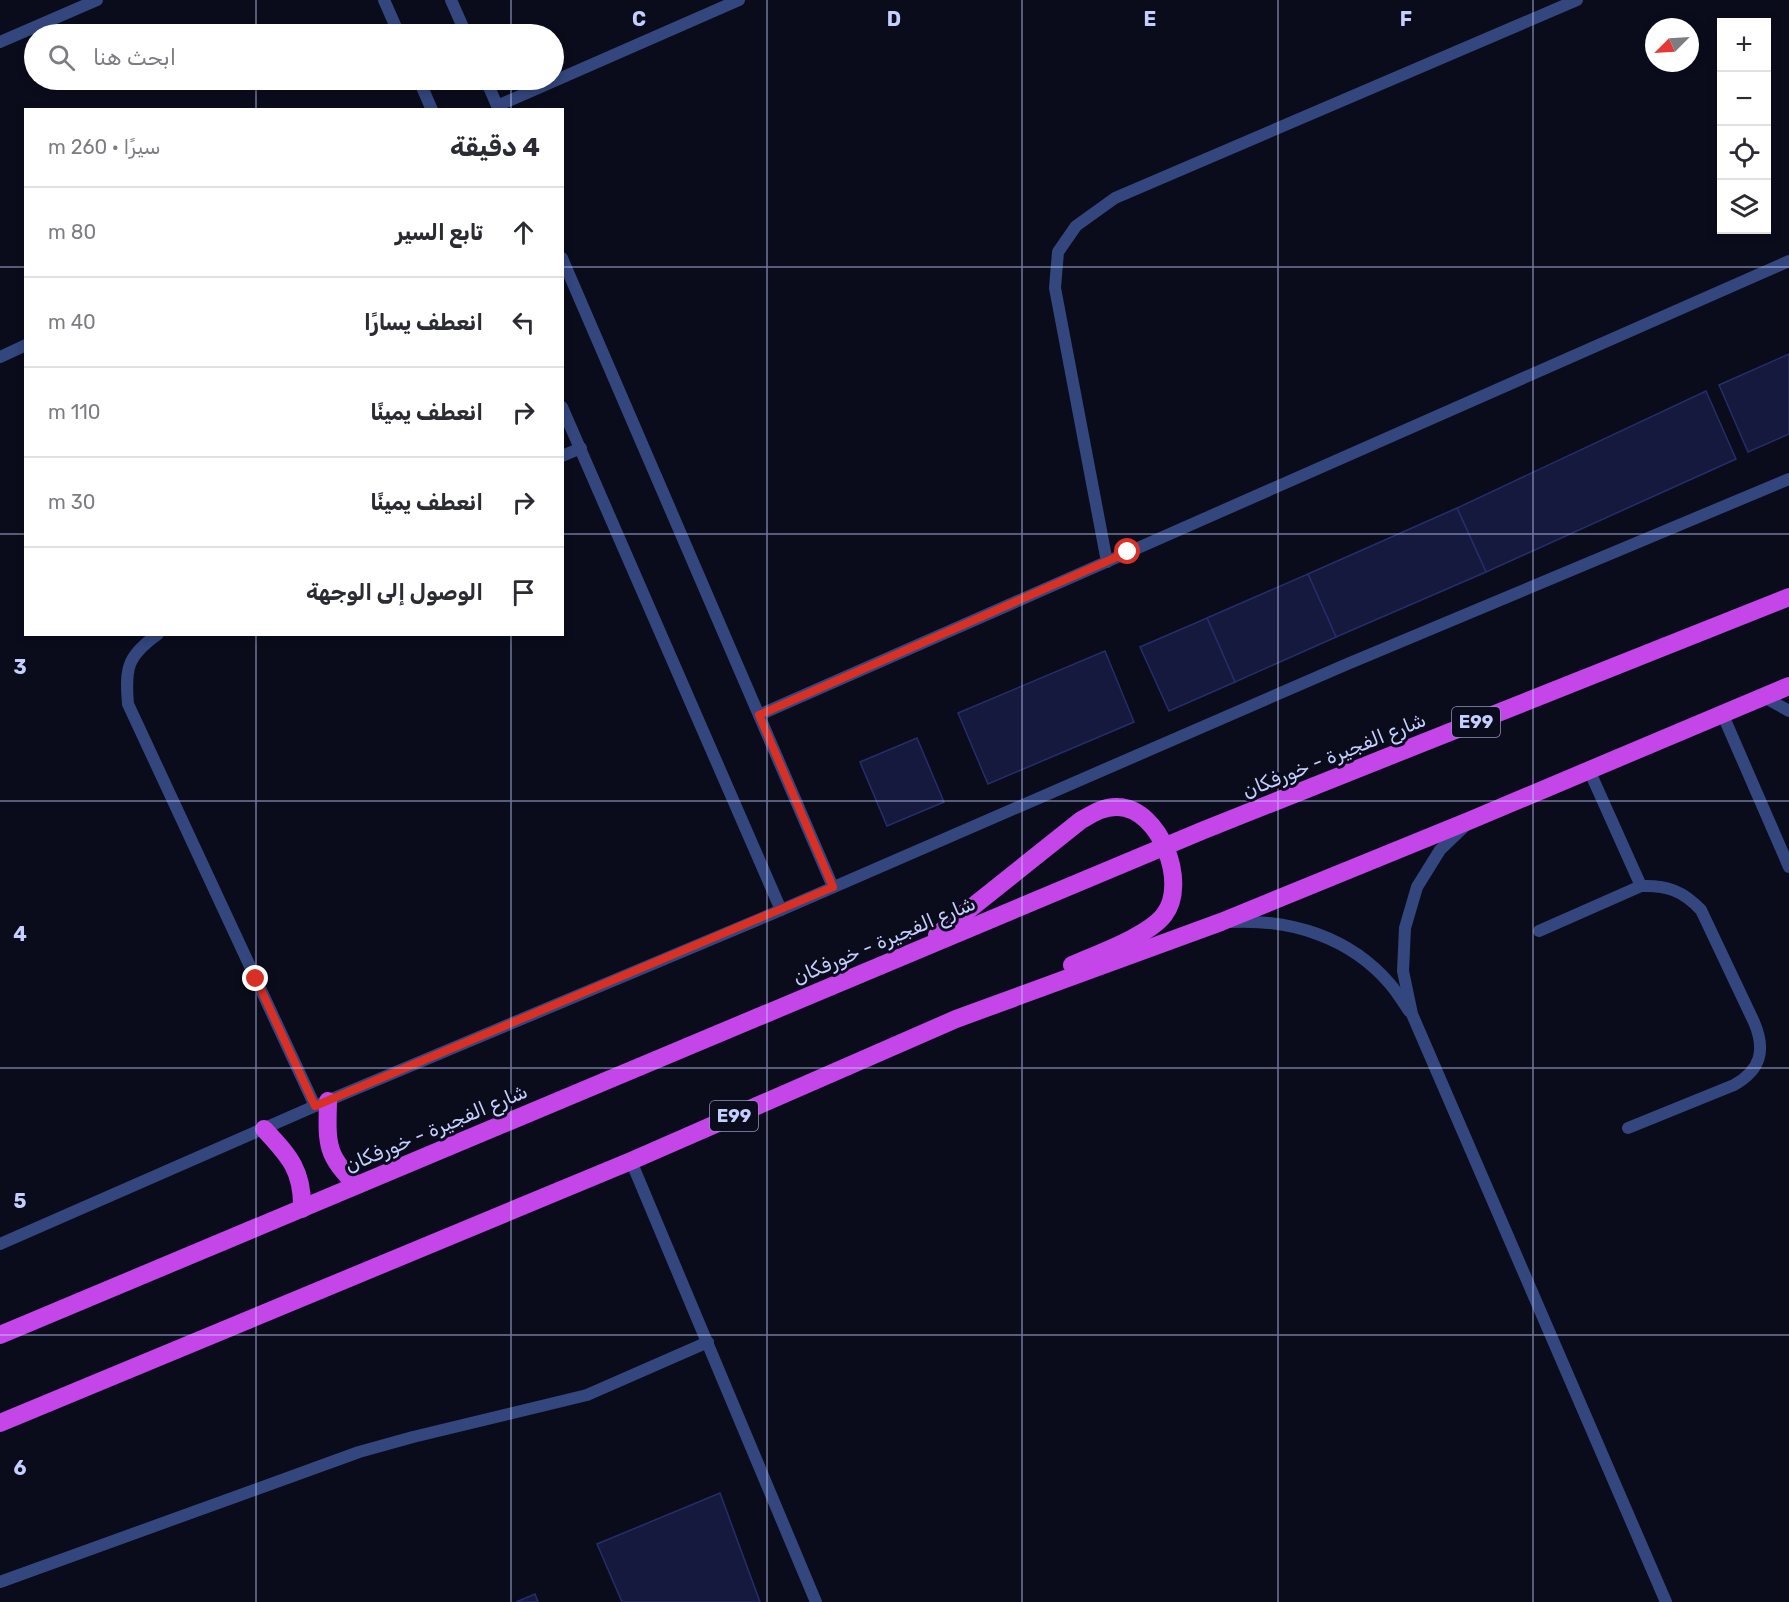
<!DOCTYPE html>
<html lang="ar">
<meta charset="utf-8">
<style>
body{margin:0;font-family:Rubik,Cairo,sans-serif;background:#f2f2f3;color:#2b2b33;direction:rtl}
.controls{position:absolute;right:18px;top:18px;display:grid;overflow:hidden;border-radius:0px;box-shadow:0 3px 9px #0003}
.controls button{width:54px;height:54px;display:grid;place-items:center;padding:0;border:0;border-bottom:2px solid #e1e1e2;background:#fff;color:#2b2b33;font:30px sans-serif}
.compass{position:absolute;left:1645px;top:18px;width:54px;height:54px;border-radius:50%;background:#fff;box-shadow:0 3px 9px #0003;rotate:246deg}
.stop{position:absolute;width:18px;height:18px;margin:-14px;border:4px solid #d93025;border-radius:50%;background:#fff}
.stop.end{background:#d93025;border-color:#fff;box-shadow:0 2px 6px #0008}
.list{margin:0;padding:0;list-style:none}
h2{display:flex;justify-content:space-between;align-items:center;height:78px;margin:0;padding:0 24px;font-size:26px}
h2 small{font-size:20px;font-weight:400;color:#7c7c81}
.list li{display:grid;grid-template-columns:39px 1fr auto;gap:18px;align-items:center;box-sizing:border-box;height:90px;padding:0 24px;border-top:2px solid #e1e1e2}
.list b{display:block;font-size:22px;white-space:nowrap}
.list em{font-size:20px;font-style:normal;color:#7c7c81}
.icon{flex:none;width:33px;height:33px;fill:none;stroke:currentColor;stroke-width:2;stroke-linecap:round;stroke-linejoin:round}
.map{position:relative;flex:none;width:1789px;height:1602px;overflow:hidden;direction:ltr}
.search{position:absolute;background:#fff;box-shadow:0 3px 9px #0003;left:24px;top:24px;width:540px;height:66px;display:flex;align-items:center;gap:15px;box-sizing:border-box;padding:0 21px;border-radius:33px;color:#7c7c81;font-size:22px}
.panel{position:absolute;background:#fff;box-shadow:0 3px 9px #0003;left:24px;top:108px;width:540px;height:528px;border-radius:0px;direction:rtl}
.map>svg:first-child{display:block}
</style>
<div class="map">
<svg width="1789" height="1602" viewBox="0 0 1789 1602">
<rect width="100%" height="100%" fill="#0a0c1c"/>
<g fill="#15193d" stroke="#262d6b" stroke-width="1.5">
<polygon points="1789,354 1789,434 1748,452 1719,385"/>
<polygon points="1706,391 1736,459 1486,572 1457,508"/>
<polygon points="1457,508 1486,572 1336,637 1308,574"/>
<polygon points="1308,574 1336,637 1235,682 1207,618"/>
<polygon points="1207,618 1235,682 1169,711 1140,647"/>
<polygon points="1105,651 1134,722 988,784 958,713"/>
<polygon points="917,738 944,802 887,826 860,762"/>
<polygon points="720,1493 760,1602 622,1602 597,1544"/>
<polygon points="535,1594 538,1602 516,1602"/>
</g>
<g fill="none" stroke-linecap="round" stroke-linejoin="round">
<g stroke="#33467d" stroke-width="12">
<polyline points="1764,697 1789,711"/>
<polyline points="1589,770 1641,886"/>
<path d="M 1539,931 L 1641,886 C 1667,885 1683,891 1701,910 L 1754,1022 C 1766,1050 1761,1070 1734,1085 L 1628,1128"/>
</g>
<g stroke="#33467d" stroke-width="12">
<polyline points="0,42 97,0"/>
<polyline points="497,106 739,0"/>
<polyline points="0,357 26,345"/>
<polyline points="562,456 581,448"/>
<polyline points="1107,562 1055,288 1058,252 1076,226 1115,198 1577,0"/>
<path d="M 158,634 C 127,656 125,668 128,704 L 315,1106"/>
<polyline points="1722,713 1789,867"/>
<polyline points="759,715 1789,261"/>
<polyline points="1464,827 1440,850 1417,887 1405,928 1403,971 1412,1014 1666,1602"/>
<path d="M 1231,922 C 1291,919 1350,937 1390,984 C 1397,992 1403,1002 1409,1011"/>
<polyline points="631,1161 816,1602"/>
<polyline points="0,1582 359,1452 413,1437 587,1395 708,1342"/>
</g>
<g stroke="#33467d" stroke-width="12">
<polyline points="384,0 399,34"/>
<polyline points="451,0 466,34"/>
<polyline points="419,80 432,110"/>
<polyline points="486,80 499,110"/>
<polyline points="562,258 833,887"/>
<polyline points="562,407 781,910"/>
<polyline points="0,1244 315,1106 781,910 1345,665 1789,479"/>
</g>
<g stroke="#c446e9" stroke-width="18">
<path d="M 937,935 L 1080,821 C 1092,814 1104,806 1118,807 C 1160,808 1189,884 1164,915 C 1148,936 1097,954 1072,965"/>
<path d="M 328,1101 C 327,1142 325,1156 357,1185"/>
<path d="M 264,1129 C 289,1156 303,1170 302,1209"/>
<polyline points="0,1335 1204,830 1789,597"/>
<polyline points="0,1423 631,1161 956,1019 1221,922 1471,820 1789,686"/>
</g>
</g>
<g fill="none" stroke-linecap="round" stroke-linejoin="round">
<polyline stroke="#d93025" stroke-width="8" points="256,979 315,1106 833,887 759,715 1128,552"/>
</g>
<path fill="none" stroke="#c5cfff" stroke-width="1.5" stroke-opacity="0.55" d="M 256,0 L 256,34M 511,0 L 511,34M 767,0 L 767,1602M 1022,0 L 1022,1602M 1278,0 L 1278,1602M 1533,0 L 1533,1602M 256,80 L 256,110M 511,80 L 511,110M 0,267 L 26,267M 562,267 L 1789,267M 0,534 L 26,534M 562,534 L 1789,534M 256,634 L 256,1602M 511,634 L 511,1602M 0,801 L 1789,801M 0,1068 L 1789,1068M 0,1335 L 1789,1335"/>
<g text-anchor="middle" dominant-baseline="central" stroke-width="6" stroke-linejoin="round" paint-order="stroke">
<g fill="#0a0c1c" stroke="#8d94bb" stroke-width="1.5">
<rect x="1452" y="707" width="48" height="30" rx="4.5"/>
<rect x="710" y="1101" width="48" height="30" rx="4.5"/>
</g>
<g font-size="18" font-weight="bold" fill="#c5cfff">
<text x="1476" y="722">E99</text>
<text x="734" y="1116">E99</text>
</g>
<g font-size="20" fill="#c5cfff" stroke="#0a0c1c">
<text transform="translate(1334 755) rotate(-22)">شارع الفجيرة - خورفكان</text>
<text transform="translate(884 940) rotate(-23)">شارع الفجيرة - خورفكان</text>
<text transform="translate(436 1128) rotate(-23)">شارع الفجيرة - خورفكان</text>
</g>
</g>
<g font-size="20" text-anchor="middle" font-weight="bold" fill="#c5cfff" stroke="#0a0c1c" stroke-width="6" stroke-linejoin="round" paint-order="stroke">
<text x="639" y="26">C</text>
<text x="894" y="26">D</text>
<text x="1150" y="26">E</text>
<text x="1406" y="26">F</text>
<text x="20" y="674">3</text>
<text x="20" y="941">4</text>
<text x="20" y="1208">5</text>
<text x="20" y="1475">6</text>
</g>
</svg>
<div class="controls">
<button>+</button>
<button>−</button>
<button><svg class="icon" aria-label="locate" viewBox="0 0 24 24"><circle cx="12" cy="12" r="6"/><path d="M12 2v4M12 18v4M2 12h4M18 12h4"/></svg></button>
<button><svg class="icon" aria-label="layers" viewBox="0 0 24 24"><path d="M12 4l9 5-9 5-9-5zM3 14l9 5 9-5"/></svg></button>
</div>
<svg class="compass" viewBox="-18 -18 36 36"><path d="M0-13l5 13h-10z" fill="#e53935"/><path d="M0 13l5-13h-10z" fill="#7c7c81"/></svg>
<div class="stop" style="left:1128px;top:552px"></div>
<div class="stop end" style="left:256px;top:979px"></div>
<div class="search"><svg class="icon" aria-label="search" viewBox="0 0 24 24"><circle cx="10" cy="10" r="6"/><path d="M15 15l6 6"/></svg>ابحث هنا</div>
<section class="panel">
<h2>4 دقيقة<small>سيرًا · 260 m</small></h2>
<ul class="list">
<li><svg class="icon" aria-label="ahead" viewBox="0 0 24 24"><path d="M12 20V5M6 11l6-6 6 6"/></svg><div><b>تابع السير</b></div><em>80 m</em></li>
<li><svg class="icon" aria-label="left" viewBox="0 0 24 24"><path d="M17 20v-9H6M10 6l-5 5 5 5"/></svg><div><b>انعطف يسارًا</b></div><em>40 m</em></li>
<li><svg class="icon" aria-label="right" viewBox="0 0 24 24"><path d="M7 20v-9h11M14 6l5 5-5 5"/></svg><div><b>انعطف يمينًا</b></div><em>110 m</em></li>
<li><svg class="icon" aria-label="right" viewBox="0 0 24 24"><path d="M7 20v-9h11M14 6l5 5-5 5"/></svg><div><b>انعطف يمينًا</b></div><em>30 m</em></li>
<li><svg class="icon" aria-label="arrive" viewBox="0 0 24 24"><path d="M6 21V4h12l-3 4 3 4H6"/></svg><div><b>الوصول إلى الوجهة</b></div></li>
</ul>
</section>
</div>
